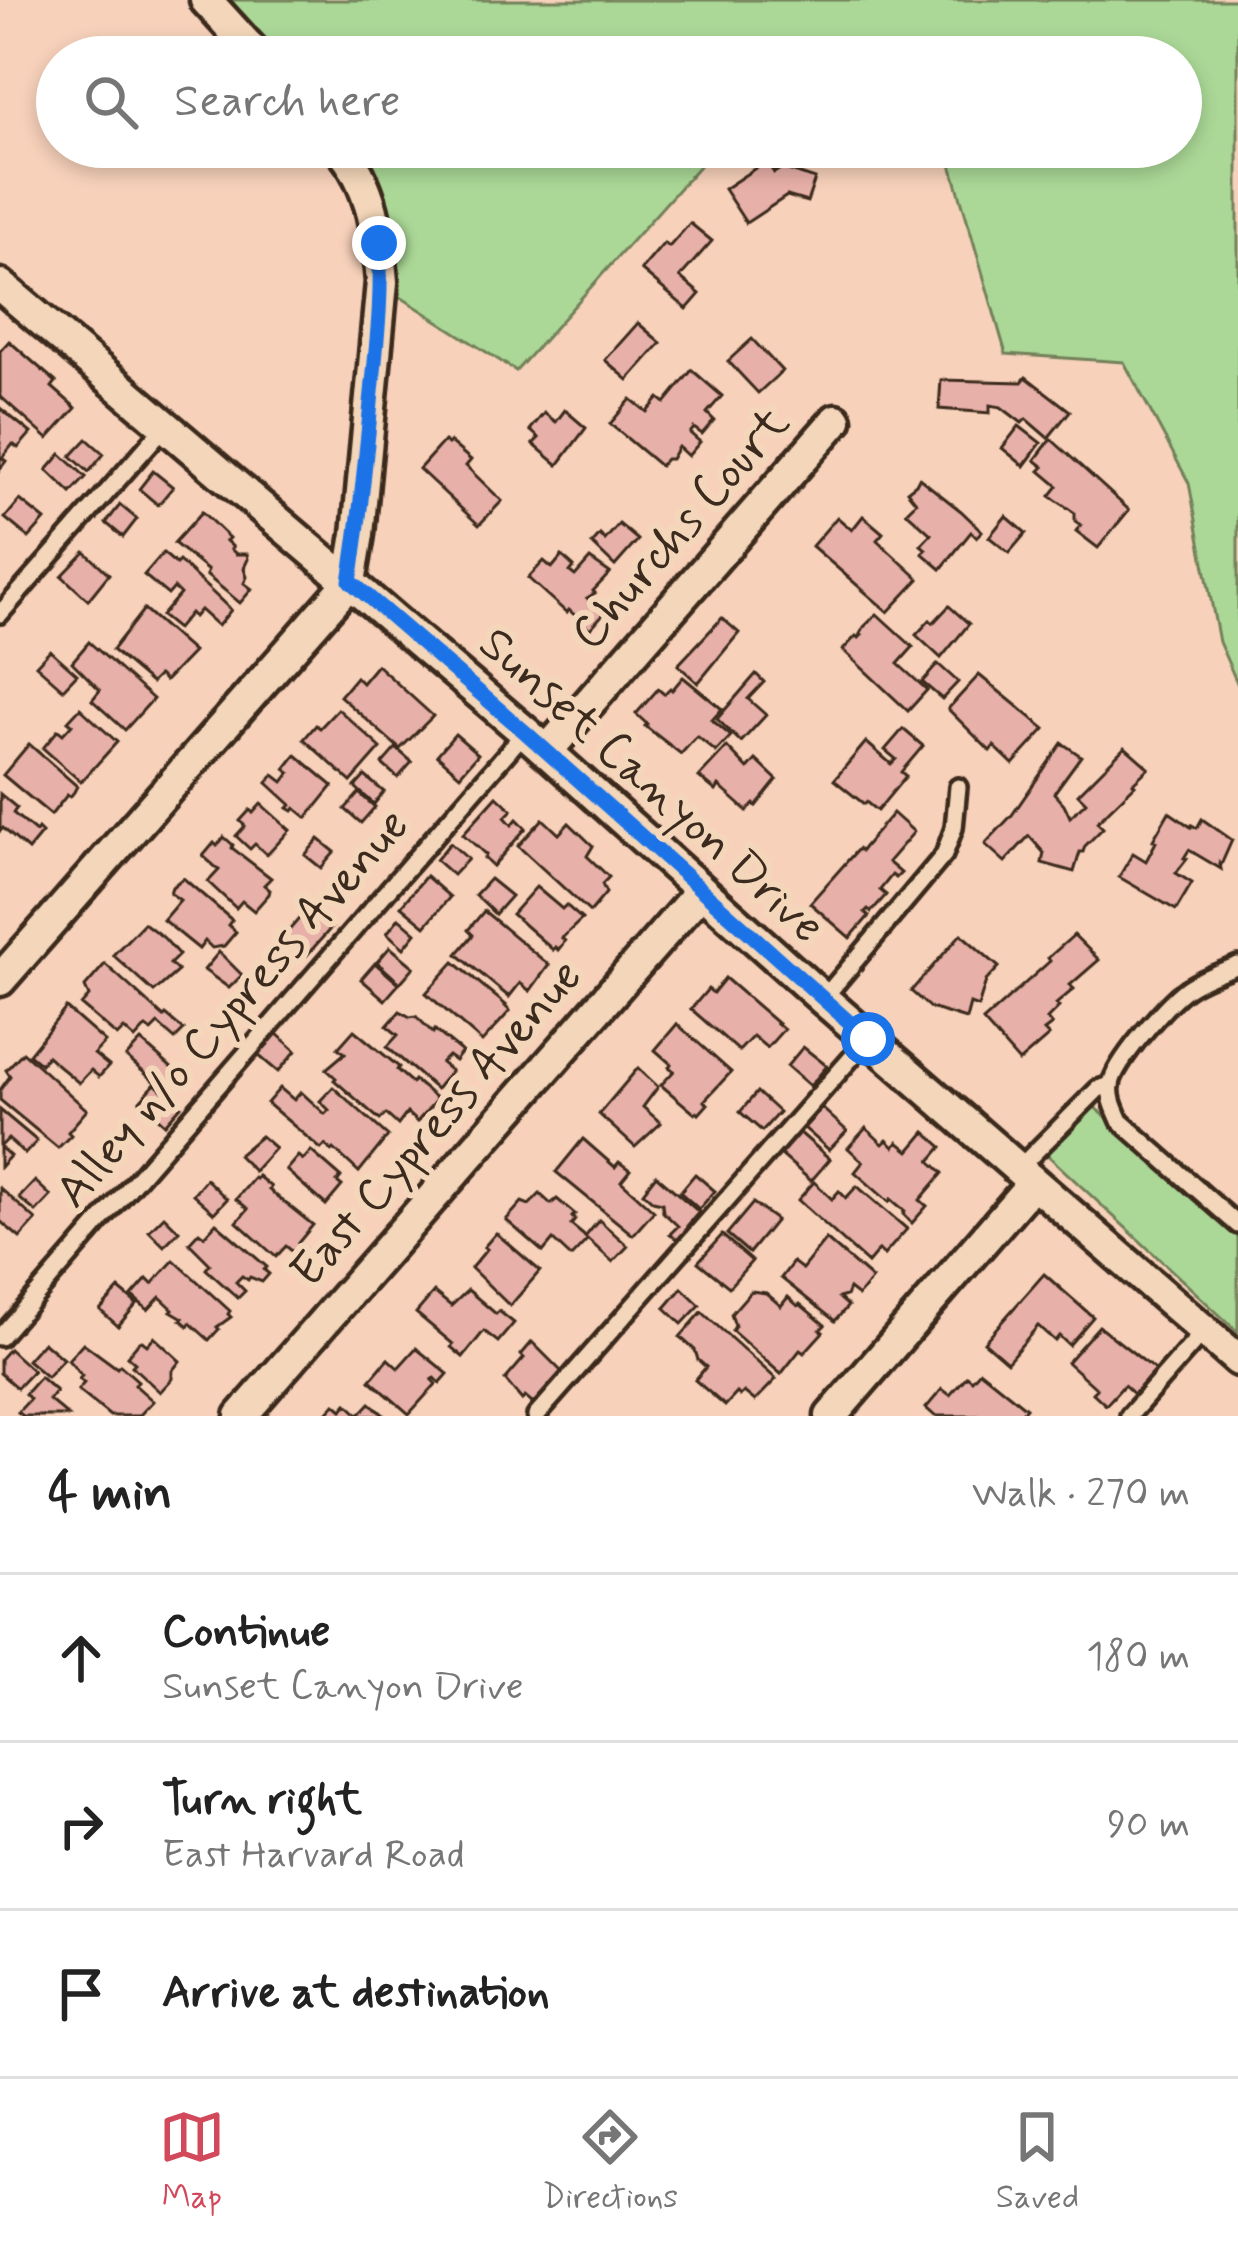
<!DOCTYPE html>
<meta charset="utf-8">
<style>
body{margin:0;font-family:Mynerve,sans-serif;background:#f2f2f2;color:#222}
.stop{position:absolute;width:36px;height:36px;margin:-27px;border:9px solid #1a73e8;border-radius:50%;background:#fff}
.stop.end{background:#1a73e8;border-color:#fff;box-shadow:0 3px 12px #0008}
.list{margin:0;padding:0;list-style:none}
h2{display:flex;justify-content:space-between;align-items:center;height:156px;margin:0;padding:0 48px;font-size:51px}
h2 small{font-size:39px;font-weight:400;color:#767676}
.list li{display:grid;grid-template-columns:78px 1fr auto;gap:36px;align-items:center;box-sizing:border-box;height:168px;padding:0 48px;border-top:3px solid #e0e0e0}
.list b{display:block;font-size:45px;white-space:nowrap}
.list p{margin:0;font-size:39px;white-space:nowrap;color:#767676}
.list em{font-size:39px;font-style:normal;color:#767676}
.icon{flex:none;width:66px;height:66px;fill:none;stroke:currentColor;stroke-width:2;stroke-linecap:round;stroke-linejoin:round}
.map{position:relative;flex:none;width:1238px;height:1416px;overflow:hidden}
.search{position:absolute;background:#fff;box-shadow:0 6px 18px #0003;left:36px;right:36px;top:36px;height:132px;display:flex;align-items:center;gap:30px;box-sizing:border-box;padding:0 42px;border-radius:66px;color:#767676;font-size:45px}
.sheet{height:660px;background:#fff}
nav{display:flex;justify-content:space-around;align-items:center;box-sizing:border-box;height:168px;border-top:3px solid #e0e0e0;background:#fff;font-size:33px;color:#767676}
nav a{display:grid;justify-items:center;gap:6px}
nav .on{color:#d1495b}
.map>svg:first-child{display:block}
</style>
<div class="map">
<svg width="1238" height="1416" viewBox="0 0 1238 1416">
<rect width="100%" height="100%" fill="#f7d1ba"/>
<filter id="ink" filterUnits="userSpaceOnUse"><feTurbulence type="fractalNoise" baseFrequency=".00833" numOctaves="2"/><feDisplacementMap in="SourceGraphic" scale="24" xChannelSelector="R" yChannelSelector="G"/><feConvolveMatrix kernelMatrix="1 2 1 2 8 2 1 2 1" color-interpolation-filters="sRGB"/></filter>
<g filter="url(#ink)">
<g fill="#abd897" stroke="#73815a" stroke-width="3">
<polygon points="227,0 1238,0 1238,685 1219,642 1189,483 1124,362 1006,354 946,147 1181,147 1181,57 277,57"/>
<polygon points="353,147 716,147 516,371 399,296 398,241 394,219 391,218 375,180"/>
<polygon points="1091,1104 1238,1229 1238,1332 1040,1148"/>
</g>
<g fill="#e7b0a8" stroke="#3b2a1e" stroke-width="3">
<polygon points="766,161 774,173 782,168 815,179 807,202 787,196 746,223 724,189"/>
<polygon points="690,223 712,241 680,277 700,294 687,309 641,270 664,243 669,247"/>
<polygon points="638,323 661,343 628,380 605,360"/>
<polygon points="752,339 782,371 758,393 728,361"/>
<polygon points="9,341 56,382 52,387 76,408 48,439 0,396 0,351"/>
<polygon points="692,370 722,396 707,413 714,420 702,434 694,428 690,433 700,442 688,456 678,447 671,459 666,459 660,466 610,424 631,399 647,412 659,398 665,403"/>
<polygon points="1026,377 1070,411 1048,438 1026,419 1022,423 1001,407 990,405 990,413 939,409 941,380 1022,382"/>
<polygon points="0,408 31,433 18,448 13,444 2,458 6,461 0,469"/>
<polygon points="565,410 586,428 558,465 533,444 539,438 530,430 544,413 556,422"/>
<polygon points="1019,426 1041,443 1024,466 1002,448"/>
<polygon points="87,439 104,454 89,472 71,456"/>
<polygon points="1051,439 1129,510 1098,548 1076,531 1081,525 1075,521 1075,513 1050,496 1058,486 1040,471 1044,467 1035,460"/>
<polygon points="444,441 448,444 450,442 471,460 466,466 502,501 479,525 419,469"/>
<polygon points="61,454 86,477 71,493 47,470"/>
<polygon points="153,471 173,487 158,505 139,489"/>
<polygon points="919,478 961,511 982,531 976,537 971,532 941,569 922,553 926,549 921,545 931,534 906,512 916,502 907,491 916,484"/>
<polygon points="20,500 45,520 29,538 5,518"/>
<polygon points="120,505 137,519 123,537 106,523"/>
<polygon points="202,512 229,538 226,541 233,547 231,549 236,554 247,554 248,559 244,568 247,577 244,583 252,589 240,603 206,575 208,571 174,543"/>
<polygon points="863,516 883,533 877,540 919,579 888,612 812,546 837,517 852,530"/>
<polygon points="1006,516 1026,533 1009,553 989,537"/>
<polygon points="619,524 638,540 615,566 592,544 600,535 605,540"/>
<polygon points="85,552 109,574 88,600 62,576"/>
<polygon points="163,553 176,564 179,561 231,610 218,626 200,610 194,617 190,613 177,629 161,616 180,594 174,588 168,595 144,575"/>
<polygon points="562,556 574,567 570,572 575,576 590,559 610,573 593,591 595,593 587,598 604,613 590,629 569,610 567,613 528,578 544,561 552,568"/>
<polygon points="949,606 969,624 941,658 916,635 930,620 933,623"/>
<polygon points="144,609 193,652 165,681 159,675 151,683 112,650"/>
<polygon points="877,614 913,647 898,664 927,690 908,711 843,650 856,636 859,638 862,635 860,634 864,627"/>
<polygon points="722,618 739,633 698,683 678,665"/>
<polygon points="89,642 153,699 125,730 92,700 100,690 72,662"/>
<polygon points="50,650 77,674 63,689 36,665"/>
<polygon points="938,664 958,682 942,699 922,682"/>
<polygon points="377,665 433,716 400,749 340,696 356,677 362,683"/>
<polygon points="756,674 764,682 748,699 766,715 741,742 717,719"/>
<polygon points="979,675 1045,729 1013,764 994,746 990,751 948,709"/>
<polygon points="683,677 722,709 712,720 731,736 716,752 697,736 681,754 645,726 647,724 636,714 658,689 664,694 670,688 672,690"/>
<polygon points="80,708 117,742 81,782 43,748 58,730 63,734 72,724 68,721"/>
<polygon points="338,709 381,748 351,782 304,739 316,725 320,728"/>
<polygon points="903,729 923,746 901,772 906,776 877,811 866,802 864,804 834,780 866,742 891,764 896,759 885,750"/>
<polygon points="455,734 478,754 460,775 437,755"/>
<polygon points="1062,743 1081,756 1054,793 1064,804 1070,817 1086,802 1078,794 1125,747 1149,768 1133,783 1135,785 1097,822 1103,828 1085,846 1083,852 1080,852 1074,872 1042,863 1044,853 1029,836 1005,862 985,844 1012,815"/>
<polygon points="29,744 77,786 74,792 70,797 67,795 51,815 3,775"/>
<polygon points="727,747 748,769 756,760 777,780 756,806 754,804 747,811 719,786 716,791 699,777"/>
<polygon points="396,748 412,762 398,778 382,764"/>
<polygon points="296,755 333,786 307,818 295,808 293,811 288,808 291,805 267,783 274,775 283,782 290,773 285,769"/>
<polygon points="365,776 384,792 374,804 355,787"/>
<polygon points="359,793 375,807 361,823 345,809"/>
<polygon points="0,794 17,808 13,813 36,832 38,829 42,833 28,850 3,828 0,831"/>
<polygon points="497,796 512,810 505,817 512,825 517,819 526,828 493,866 484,858 486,855 463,834"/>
<polygon points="261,804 290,830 267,855 255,844 250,849 236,836 245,826 240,821 250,810 253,813"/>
<polygon points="1169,812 1191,827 1192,825 1197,828 1202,819 1232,840 1221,865 1220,864 1221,869 1189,850 1184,858 1187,859 1176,873 1192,883 1176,910 1119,877 1133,853 1146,861 1156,842 1153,840"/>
<polygon points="893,813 914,832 888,862 901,873 896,878 892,875 880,890 886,895 871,912 868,909 865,912 869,916 850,938 810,903 858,849 861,851 864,847"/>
<polygon points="543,819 559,834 569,823 593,846 587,856 609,877 602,884 606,893 590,912 518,846"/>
<polygon points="224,837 233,845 232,848 271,878 264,885 270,890 269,894 254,911 242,901 236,908 208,882 219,870 203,856 214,843 217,846"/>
<polygon points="319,839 335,852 321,868 305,855"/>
<polygon points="450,843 468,859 453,875 436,860"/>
<polygon points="426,876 450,897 425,926 401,906"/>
<polygon points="183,878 232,920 228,925 236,932 224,946 212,948 205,941 199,949 163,920 180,900 170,893 172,887"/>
<polygon points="490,879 511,896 495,914 475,895"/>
<polygon points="536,887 562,909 566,905 582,919 562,938 565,941 558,950 555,947 553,950 512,914"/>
<polygon points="309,907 332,927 307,955 285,935"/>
<polygon points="484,911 549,965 530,991 520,983 509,997 457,954 473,935 468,930"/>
<polygon points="399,918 416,933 404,948 387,933"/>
<polygon points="144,923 164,938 179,955 170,964 178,971 154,992 113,955"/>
<polygon points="961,934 999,967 986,981 978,1007 970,1004 966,1019 930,1008 911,991"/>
<polygon points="1074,935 1099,960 1070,985 1074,989 1056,1004 1059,1007 1047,1019 1052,1025 1044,1031 1049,1036 1019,1062 983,1021 1050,961 1048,958"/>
<polygon points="390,947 414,967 400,983 377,962"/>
<polygon points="219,952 242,975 229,988 204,970"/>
<polygon points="454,962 506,1005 505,1006 510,1011 482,1042 426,993"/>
<polygon points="375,963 399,984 385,1000 361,979"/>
<polygon points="105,964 164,1017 166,1015 184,1030 175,1039 158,1024 151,1031 146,1027 135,1039 124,1029 117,1036 81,1005 89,996 85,987"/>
<polygon points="725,978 784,1029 767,1048 753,1036 739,1051 691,1009 708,989 713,993"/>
<polygon points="66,1008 105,1042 94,1054 109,1066 99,1077 91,1070 79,1083 47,1056 41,1064 29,1054"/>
<polygon points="400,1011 410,1017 416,1016 433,1033 435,1030 462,1052 455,1061 448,1056 441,1063 451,1071 436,1089 387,1047 398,1035 387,1026"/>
<polygon points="677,1024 731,1072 704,1101 708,1104 699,1114 697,1112 695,1114 661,1085 674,1071 669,1067 671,1064 655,1050"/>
<polygon points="354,1030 399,1067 397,1070 412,1083 414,1080 437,1099 417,1122 407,1113 398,1125 386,1114 380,1120 334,1080 336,1078 326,1069 345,1053 338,1048"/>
<polygon points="276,1033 296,1051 278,1072 258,1055"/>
<polygon points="141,1041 181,1076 171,1087 176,1092 172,1097 126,1057"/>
<polygon points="803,1047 827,1066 810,1086 787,1066"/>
<polygon points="23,1052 87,1110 68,1132 71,1135 58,1148 0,1100 0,1090 10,1076 6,1070"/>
<polygon points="638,1068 658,1087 643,1107 661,1123 635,1147 599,1114"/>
<polygon points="155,1084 181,1106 165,1124 140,1101"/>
<polygon points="333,1087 388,1136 359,1172 334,1149 332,1151 325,1145 321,1149 267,1103 280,1088 294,1100 301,1092 325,1114 329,1110 320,1101"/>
<polygon points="757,1092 779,1112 762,1131 740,1112"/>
<polygon points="822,1108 847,1131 829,1150 804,1128"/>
<polygon points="0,1110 37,1141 25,1154 8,1139 0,1147 10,1156 0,1167"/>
<polygon points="866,1128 883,1144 887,1140 894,1147 898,1142 909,1151 925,1132 942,1147 930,1161 943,1173 920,1200 927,1206 912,1223 903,1214 905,1211 891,1199 889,1202 855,1172 863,1162 848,1148"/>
<polygon points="799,1132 830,1159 811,1181 780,1154"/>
<polygon points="261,1136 275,1148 254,1171 238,1155"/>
<polygon points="583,1139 615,1167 619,1162 630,1170 621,1181 654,1211 633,1235 556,1172"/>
<polygon points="311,1151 341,1177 337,1182 342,1186 326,1205 286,1170 298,1156 303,1160"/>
<polygon points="695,1174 715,1191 699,1209 680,1192"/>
<polygon points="656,1175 699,1212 687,1226 691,1229 680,1242 670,1234 678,1226 663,1212 662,1203 653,1201 643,1192"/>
<polygon points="258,1176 271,1187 269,1190 313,1225 298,1243 304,1248 298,1256 286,1246 276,1257 237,1222 248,1209 236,1199 254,1178 256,1179"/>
<polygon points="206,1179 227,1199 214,1213 193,1194"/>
<polygon points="35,1181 51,1196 36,1212 19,1198"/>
<polygon points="814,1182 832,1199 839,1191 846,1198 857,1186 907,1229 884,1255 879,1250 868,1263 798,1200"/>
<polygon points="0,1188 36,1220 20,1238 0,1221"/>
<polygon points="540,1194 551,1204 557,1199 575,1214 572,1217 575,1220 571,1225 588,1239 571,1257 553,1240 543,1252 506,1220 522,1202 529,1205"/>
<polygon points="753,1203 776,1220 749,1253 727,1234"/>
<polygon points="164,1216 179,1231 164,1246 149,1231"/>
<polygon points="599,1220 628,1246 613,1262 585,1237"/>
<polygon points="216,1223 267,1267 264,1270 269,1274 262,1282 250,1277 248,1280 242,1276 236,1282 245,1291 238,1298 206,1269 210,1264 189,1243 199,1232 204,1236"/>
<polygon points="496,1233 540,1271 510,1306 471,1268 487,1249 484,1247"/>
<polygon points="722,1235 752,1261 729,1287 698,1262"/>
<polygon points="826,1239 872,1279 858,1296 849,1289 846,1296 839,1298 848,1306 835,1321 781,1278 793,1262 802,1269"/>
<polygon points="174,1260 230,1311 228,1314 231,1317 217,1327 219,1329 209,1340 190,1323 188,1326 181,1320 183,1318 171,1311 173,1309 160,1297 148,1310 132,1296 147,1279 152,1284"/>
<polygon points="1044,1274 1093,1317 1069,1345 1059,1336 1055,1341 1038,1326 1007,1362 984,1342"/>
<polygon points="682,1288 700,1305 682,1324 665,1308"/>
<polygon points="119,1289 137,1304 118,1326 100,1310"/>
<polygon points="468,1290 496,1314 499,1311 514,1323 498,1342 484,1331 463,1357 451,1347 453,1344 416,1313 434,1292 451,1306"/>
<polygon points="751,1291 766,1293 781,1306 788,1297 798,1306 800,1304 825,1325 820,1330 823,1332 804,1353 800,1350 781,1374 732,1331 735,1326 731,1314"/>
<polygon points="702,1312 776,1379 755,1401 744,1392 740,1396 737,1393 725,1406 695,1380 706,1367 698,1360 695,1350 680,1337"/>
<polygon points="1099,1326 1155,1370 1134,1394 1124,1385 1106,1405 1093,1393 1097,1389 1067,1362"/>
<polygon points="154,1337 180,1361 172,1371 172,1379 160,1392 132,1366 135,1363 127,1356 138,1343 142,1341 147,1345"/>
<polygon points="43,1342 63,1359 47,1377 27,1360"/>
<polygon points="532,1342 562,1372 533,1404 525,1397 522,1400 505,1380 524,1358 521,1355"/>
<polygon points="83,1343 117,1368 120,1365 138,1381 135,1385 153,1401 139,1416 110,1416 78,1390 84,1383 79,1379 82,1376 68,1360"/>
<polygon points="416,1348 448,1374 440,1383 435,1378 432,1380 436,1384 409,1414 370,1380 388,1359 398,1368"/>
<polygon points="9,1349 33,1371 17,1388 0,1373 0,1359"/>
<polygon points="980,1371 1026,1408 1019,1416 935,1416 926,1408 942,1389 950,1395 967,1376 972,1380"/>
<polygon points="40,1377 56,1391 49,1400 68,1416 23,1416 18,1412 30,1399 25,1394"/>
<polygon points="370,1403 385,1416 324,1416 335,1404 342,1410 347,1404 359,1415"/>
</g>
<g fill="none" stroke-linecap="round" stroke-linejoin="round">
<defs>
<g id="lane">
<polyline points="0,614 166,425"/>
<path d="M 1238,965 C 1221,972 1202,978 1186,989 C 1168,1002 1113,1064 1111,1085 C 1109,1098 1115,1109 1120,1121 L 1238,1225"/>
<polyline points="823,999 944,855 954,828 958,787"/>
<polyline points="1018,1169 1098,1089 1111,1085"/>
<polyline points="0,1337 525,732"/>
<polyline points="536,1416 868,1039"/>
<polyline points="1129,1416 1204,1331"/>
</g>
<g id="street">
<polyline points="206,0 258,57"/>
<polyline points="0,285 525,732 823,999 1238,1360"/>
<polyline points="547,751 836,420"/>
<path d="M 0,980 L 350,582 L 358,534 L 382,282 C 378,234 373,184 339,147"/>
<polyline points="241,1416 701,891"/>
<polyline points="831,1416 1033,1183"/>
</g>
</defs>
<use href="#lane" stroke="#3b2a1e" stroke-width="24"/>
<use href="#street" stroke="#3b2a1e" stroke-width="39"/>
<use href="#lane" stroke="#f4d7ba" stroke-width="15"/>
<use href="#street" stroke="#f4d7ba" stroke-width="30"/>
</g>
</g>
<g fill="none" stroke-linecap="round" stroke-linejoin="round" filter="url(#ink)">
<path stroke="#1a73e8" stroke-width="15" d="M 379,243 C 383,297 376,349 371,403 C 365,463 360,522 350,581 L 525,732 L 868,1039"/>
</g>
<g text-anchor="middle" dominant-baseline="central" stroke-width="12" stroke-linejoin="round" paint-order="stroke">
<g font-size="48" fill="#3b2a1e" stroke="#f4d7ba">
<text transform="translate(681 529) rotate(-49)">Churchs Court</text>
<text transform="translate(651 786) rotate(42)">Sunset Canyon Drive</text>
<text transform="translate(233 1009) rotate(-49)">Alley n/o Cypress Avenue</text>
<text transform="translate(437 1124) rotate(-49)">East Cypress Avenue</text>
</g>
</g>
</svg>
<div class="stop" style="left:868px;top:1039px"></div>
<div class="stop end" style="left:379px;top:243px"></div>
<div class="search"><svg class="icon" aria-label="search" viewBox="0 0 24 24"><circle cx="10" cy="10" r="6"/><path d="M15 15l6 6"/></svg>Search here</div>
</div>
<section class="sheet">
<h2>4 min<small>Walk · 270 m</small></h2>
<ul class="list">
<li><svg class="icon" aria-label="ahead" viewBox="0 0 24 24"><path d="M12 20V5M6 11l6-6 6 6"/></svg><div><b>Continue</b><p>Sunset Canyon Drive</p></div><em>180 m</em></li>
<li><svg class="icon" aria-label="right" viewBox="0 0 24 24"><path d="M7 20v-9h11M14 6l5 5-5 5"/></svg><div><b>Turn right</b><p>East Harvard Road</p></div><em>90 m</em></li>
<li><svg class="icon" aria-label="arrive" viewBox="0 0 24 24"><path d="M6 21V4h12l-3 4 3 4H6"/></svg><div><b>Arrive at destination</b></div></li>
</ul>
</section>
<nav>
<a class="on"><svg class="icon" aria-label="map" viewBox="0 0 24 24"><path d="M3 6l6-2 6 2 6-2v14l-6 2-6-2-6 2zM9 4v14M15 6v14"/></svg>Map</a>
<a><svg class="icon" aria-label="directions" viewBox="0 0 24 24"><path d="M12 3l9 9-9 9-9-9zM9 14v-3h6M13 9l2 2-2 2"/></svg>Directions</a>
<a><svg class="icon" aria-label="saved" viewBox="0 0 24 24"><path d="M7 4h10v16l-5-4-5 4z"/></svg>Saved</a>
</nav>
